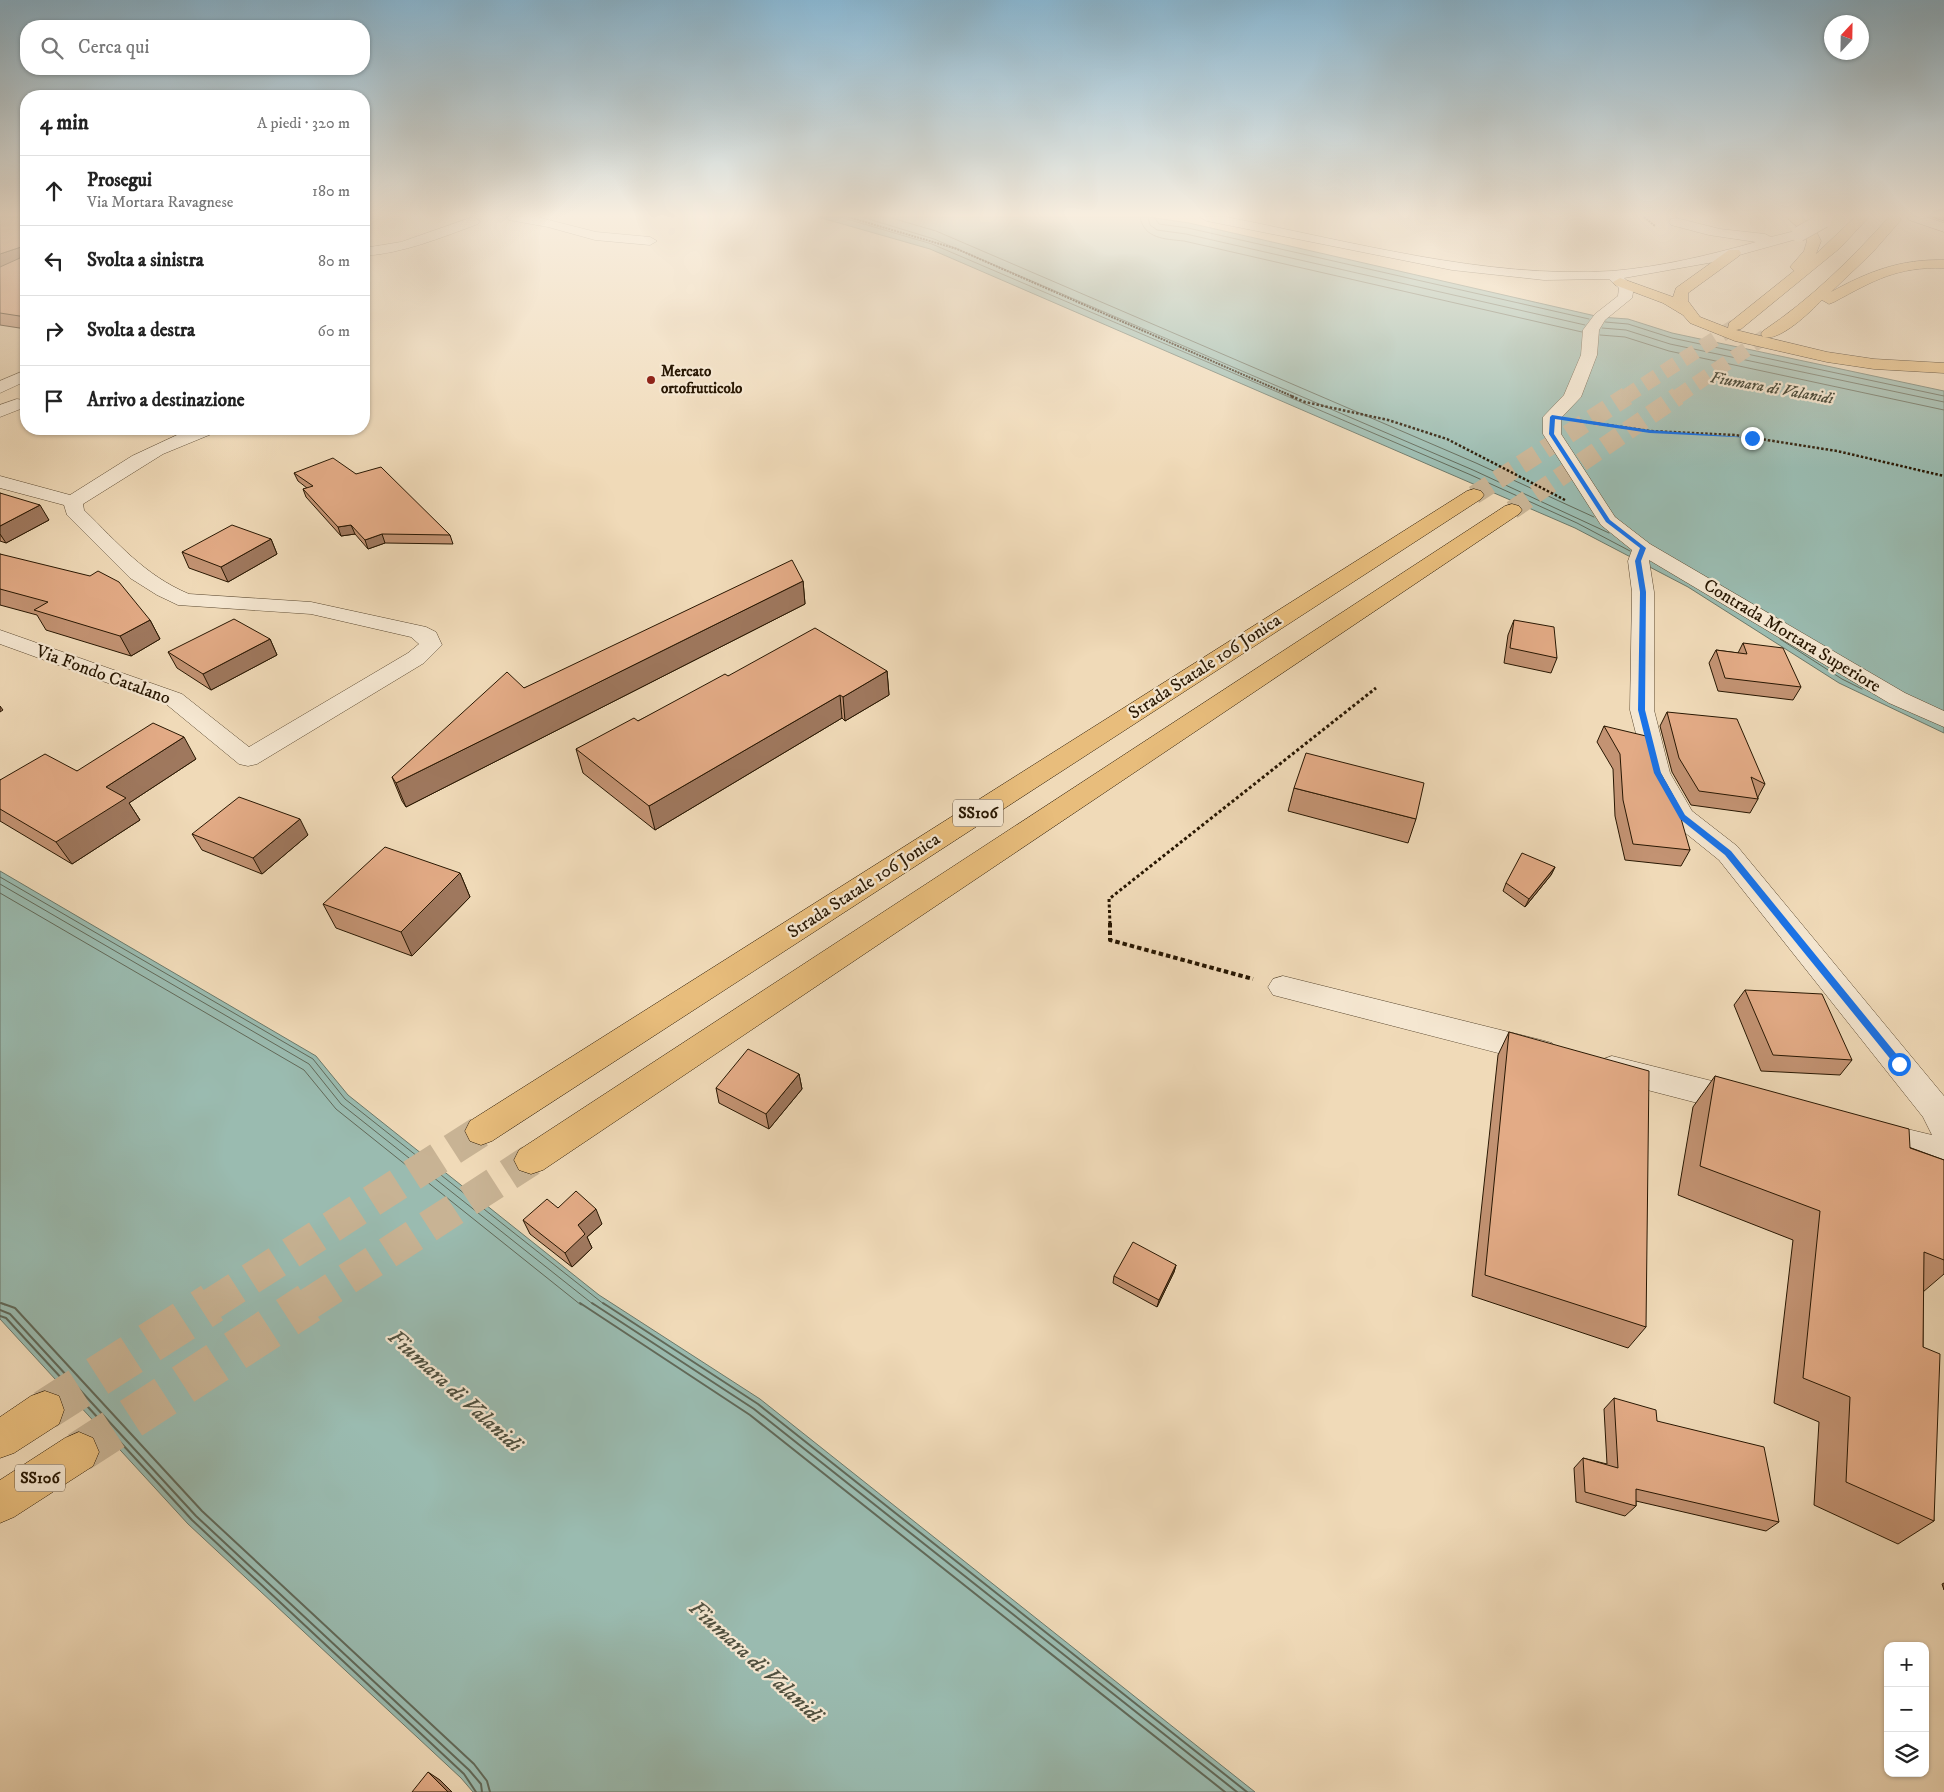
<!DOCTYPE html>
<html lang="it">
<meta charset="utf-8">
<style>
body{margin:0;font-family:"IM FELL DW Pica",serif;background:#f6f6f6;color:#222}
.controls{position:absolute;right:15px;bottom:15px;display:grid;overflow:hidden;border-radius:10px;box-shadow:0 1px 4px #0004}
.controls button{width:45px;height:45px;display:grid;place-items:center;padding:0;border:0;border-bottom:1px solid #e0e0e0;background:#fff;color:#222;font:25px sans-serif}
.compass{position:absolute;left:1824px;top:15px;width:45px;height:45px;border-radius:50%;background:#fff;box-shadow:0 1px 4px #0004;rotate:22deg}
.stop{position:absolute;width:15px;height:15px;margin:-11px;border:4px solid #1a73e8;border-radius:50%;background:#fff}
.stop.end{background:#1a73e8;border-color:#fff;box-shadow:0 1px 5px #0008}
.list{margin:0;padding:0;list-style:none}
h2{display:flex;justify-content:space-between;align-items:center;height:65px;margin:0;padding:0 20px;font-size:21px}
h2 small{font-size:16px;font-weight:400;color:#767676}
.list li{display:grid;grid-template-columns:32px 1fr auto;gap:15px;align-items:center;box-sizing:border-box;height:70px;padding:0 20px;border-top:1px solid #e0e0e0}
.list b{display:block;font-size:19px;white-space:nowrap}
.list p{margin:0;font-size:16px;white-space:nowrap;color:#767676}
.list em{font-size:16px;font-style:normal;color:#767676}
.icon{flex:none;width:28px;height:28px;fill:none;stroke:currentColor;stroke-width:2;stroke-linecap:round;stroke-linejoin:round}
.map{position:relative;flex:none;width:1944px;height:1792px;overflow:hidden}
.search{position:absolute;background:#fff;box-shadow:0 1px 4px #0004;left:20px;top:20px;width:350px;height:55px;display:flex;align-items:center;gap:12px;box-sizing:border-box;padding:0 18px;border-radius:20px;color:#767676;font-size:19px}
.panel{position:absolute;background:#fff;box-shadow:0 1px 4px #0004;left:20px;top:90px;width:350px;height:345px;border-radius:20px}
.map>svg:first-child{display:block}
</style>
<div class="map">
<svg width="1944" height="1792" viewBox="0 0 1944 1792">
<rect width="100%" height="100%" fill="#f0dab8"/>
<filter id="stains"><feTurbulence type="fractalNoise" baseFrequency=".004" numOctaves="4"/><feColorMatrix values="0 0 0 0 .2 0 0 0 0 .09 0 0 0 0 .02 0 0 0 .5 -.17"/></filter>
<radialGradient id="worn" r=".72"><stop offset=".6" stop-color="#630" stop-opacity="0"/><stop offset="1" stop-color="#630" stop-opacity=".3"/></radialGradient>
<g fill="#9abbb0" stroke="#6c796a">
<polygon points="818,217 1148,217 1189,223 1600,317 1628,319 1672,333 1944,391 1944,733 1839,683 1688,587 1575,528 930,249"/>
<polygon points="0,871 316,1056 348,1095 599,1295 760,1399 1255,1792 473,1792 461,1778 188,1524 0,1319"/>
</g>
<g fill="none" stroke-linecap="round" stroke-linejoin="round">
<g stroke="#616959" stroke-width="1">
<polyline points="840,217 932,244 1471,475 1577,523 1630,551"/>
<polyline points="862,217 934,239 1473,470 1609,533"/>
<polyline points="888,217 936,231 1476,463 1594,517"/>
<path d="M 1140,217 C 1144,239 1165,239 1184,241 L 1582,332"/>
<polyline points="1148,217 1150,225 1157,230 1186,234 1585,325"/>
<polyline points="1154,217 1159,224 1188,228 1589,319"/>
<polyline points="1605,322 1628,324 1672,338 1944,396"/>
<polyline points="1602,328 1626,330 1670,344 1944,402"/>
<polyline points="1600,335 1625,337 1669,351 1944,410"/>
<polyline points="1780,639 1842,679 1862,689"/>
<polyline points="0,877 313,1059 345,1099 605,1305"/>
<polyline points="0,884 309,1064 341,1104 594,1305"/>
<polyline points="0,893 304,1070 336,1109 581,1305"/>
<polyline points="0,1303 5,1305"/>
</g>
<g stroke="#616959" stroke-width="2">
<polyline points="1,1303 15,1308 202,1511 474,1764 487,1781 490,1792"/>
<polyline points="580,1303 750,1415 1225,1792"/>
<polyline points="592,1303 754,1409 1237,1792"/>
<polyline points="603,1303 758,1404 1247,1792"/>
<polyline points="0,1310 10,1314 196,1516 469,1770 481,1784 482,1792"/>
<polyline points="0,1316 6,1318 192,1520 464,1774 476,1792"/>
</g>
<g stroke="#c8b394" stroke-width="15" stroke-dasharray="15 8" stroke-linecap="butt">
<polyline points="1625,397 1735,326"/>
<polyline points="1677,397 1769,334"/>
</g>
<g stroke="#c8b394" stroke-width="19" stroke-dasharray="19 9" stroke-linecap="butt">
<polyline points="1474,495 1627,396"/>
<polyline points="1512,510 1678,396"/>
</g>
<g stroke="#c8b394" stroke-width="32" stroke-dasharray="32 16" stroke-linecap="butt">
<polyline points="210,1305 481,1131"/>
<polyline points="307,1305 531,1160"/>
</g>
<g stroke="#c8b394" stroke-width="41" stroke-dasharray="41 21" stroke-linecap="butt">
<polyline points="45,1410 212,1303"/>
<polyline points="79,1452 309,1303"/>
</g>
<defs>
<g id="street">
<path d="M 473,217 L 480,221 L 478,224 C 440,238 404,253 364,256 L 364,248 L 401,242 Z"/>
<polygon points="507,217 537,217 596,232 650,237 657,241 650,245 595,240 548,227 509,220"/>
<path d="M 1200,217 L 1226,217 C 1350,241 1485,279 1612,271 C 1660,267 1710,255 1756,242 L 1709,235 L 1671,225 L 1669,222 L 1671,219 L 1676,218 L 1720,229 L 1765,234 L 1771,237 L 1799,230 L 1804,231 L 1806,234 L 1804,237 L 1714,262 L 1624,278 L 1634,287 L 1632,298 L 1605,320 L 1599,330 L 1597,355 L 1581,397 L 1561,418 L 1561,434 L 1615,517 L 1650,544 L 1905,693 L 1944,711 L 1944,727 L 1889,703 L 1649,560 L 1654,592 L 1654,710 L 1670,773 L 1692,811 L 1737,846 L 1944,1096 L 1944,1166 L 1863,1145 L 1858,1135 L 1863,1125 L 1874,1121 L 1932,1135 L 1923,1117 L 1719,860 L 1673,823 L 1646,773 L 1630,710 L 1632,592 L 1628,561 L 1632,550 L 1601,525 L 1543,434 L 1543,417 L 1564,395 L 1581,355 L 1583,330 L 1595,314 L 1618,296 L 1619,288 L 1609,279 L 1544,280 L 1452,270 L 1207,221 Z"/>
<polygon points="26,370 26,381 0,393 0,381"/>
<polygon points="17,399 23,400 26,404 23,408 0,417 0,405"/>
<path d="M 190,429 L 217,429 L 214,433 L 163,454 L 83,504 L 84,510 C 118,543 144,575 189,594 L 311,602 L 426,627 L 436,632 L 442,645 L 424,663 L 257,764 L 248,766 L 239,764 L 166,704 L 0,644 L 0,630 L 182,694 L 249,747 L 408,653 L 419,644 L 411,637 L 311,614 L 178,605 L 157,595 L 130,578 L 67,515 L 64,505 L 0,488 L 0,476 L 70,495 L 132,456 Z"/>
<polygon points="1283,976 1541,1040 1552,1043 1556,1052 1552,1061 1541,1064 1273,995 1268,987 1273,979"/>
<polygon points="1612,1056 1740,1088 1751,1092 1756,1101 1751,1110 1740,1114 1601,1078 1596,1069 1601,1060"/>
</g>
<polygon id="secondary" points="1907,217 1926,217 1944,223 1944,232 1909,220"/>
<g id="highway">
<polygon points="1786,217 1801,217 1814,227 1821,241 1816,254 1855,217 1869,217 1840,248 1741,329 1736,330 1827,352 1874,359 1944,363 1944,373 1874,369 1827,362 1735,341 1690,323 1683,315 1663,303 1615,285 1613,282 1620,278 1673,297 1676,288 1729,250 1739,250 1741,253 1739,256 1688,293 1688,301 1700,317 1728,328 1729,323 1794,271 1790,267 1804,251 1807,241 1804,233"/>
<path d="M 1889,217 L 1899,217 L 1901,220 L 1872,253 L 1831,292 C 1869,271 1901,259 1944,260 L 1944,268 C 1896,267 1875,280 1834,302 L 1829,304 L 1822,300 C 1810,312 1780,342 1763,337 L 1761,334 L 1763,331 C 1811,299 1851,259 1889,217 Z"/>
<polygon points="1474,489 1481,491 1484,495 1481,499 492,1141 481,1145 470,1141 465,1131 470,1121 1467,491"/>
<polygon points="1512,504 1519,506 1522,510 1519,514 543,1170 531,1174 519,1170 514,1160 519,1150 1505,506"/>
<polygon points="45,1391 59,1396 64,1410 59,1424 14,1453 0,1458 0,1417 31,1396"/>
<polygon points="79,1432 93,1438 99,1452 93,1466 14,1517 0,1523 0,1480 65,1438"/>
</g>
</defs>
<use href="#street" stroke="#5a4830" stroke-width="1"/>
<use href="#secondary" stroke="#281702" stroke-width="1"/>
<use href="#highway" stroke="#281702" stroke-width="1"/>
<g stroke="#281702" stroke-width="2" stroke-dasharray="2 1" stroke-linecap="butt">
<polyline points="848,217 957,249 1294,397"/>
<polyline points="1644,217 1655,226"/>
</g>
<g stroke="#281702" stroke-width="2.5" stroke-dasharray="2.5 2" stroke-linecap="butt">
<polyline points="1291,396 1305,402 1388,420 1447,439 1565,500"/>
<polyline points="1580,421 1650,431 1735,435 1837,451 1944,476"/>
</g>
<polyline stroke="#281702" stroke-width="3" stroke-dasharray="3 2.5" stroke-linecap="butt" points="1110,924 1109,899 1376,688"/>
<polyline stroke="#281702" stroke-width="4" stroke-dasharray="4.5 3" stroke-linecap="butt" points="1110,923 1110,940 1253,979"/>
<use href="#street" fill="#f5e7d1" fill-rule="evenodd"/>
<use href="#secondary" fill="#f5e7d1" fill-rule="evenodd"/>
<use href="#highway" fill="#e8bd7c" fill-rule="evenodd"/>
<defs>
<polyline id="street-bridge" points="1799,234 1824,220"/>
</defs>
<use href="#street-bridge" stroke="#5a4830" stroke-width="16" stroke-linecap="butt"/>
<use href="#street-bridge" stroke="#f5e7d1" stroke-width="15"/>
</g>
<g fill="#c39373" stroke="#281702">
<polygon points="0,217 26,217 26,329 0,325"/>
<polygon points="1932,217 1944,217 1944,221"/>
<polygon points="294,473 356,474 450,535 453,544 385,543 368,549 355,534 341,536 306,497 303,489 307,488 298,481"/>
<polygon points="0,493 49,520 6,543 0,541"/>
<polygon points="271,539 277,554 228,582 189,568 182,552"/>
<polygon points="0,554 150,620 160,639 131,656 46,630 37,615 0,605"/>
<polygon points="803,581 805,604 406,807 402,801 392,777 524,688"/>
<polygon points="1514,620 1557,658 1551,673 1504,663 1508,635"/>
<polygon points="270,639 277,655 211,690 177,668 168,652"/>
<polygon points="1743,643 1801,687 1793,700 1718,691 1709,663 1716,650 1738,653"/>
<polygon points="887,671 889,695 845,721 842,718 655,830 583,773 576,749 638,721 728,676"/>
<polygon points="1667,712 1765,784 1758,797 1758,799 1750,813 1691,805 1672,772 1660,726"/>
<polygon points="1604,726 1652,758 1690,850 1681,866 1625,860 1615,816 1613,769 1597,742"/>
<polygon points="196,759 129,803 140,820 72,864 0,821 0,780 77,771"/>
<polygon points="1294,788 1416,819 1408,843 1288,811"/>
<polygon points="192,834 308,835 262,874 202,850"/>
<polygon points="1555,867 1551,875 1525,907 1503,891 1506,883"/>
<polygon points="460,873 470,897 412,956 336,928 323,904"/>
<polygon points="1745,990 1852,1060 1840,1075 1761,1071 1734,1005"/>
<polygon points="1509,1032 1646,1327 1628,1348 1472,1296 1498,1055"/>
<polygon points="799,1074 802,1089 769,1129 719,1103 716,1088"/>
<polygon points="1715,1076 1944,1160 1944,1274 1923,1292 1923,1347 1934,1521 1898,1544 1814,1505 1819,1422 1774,1403 1793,1240 1678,1195 1693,1107"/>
<polygon points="558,1208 602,1224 587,1237 592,1248 572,1267 530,1234 523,1220"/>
<polygon points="1176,1265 1174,1272 1157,1307 1113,1283 1114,1276"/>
<polygon points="1614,1398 1657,1421 1779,1522 1766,1531 1636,1501 1636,1506 1625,1516 1576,1502 1574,1468 1583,1458 1607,1464 1604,1409"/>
<polygon points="1944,1583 1944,1590 1942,1584"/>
</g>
<g fill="#9f785e" stroke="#281702">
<polygon points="21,247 26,256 0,269 0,254"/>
<polygon points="40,505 49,520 6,543 0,534 0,526"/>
<polygon points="351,525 355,534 341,536 338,527"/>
<polygon points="382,534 385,543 368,549 365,540"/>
<polygon points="271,539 277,554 228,582 221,567"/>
<polygon points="803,581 805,604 406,807 396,783"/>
<polygon points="150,620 160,639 131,656 120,636"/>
<polygon points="270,639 277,655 211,690 203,674"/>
<polygon points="887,671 889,695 845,721 843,697"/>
<polygon points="840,695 842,718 655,830 649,806"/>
<polygon points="0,706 3,710 0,712"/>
<polygon points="184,737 196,759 129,803 140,820 72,864 56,842 106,787"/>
<polygon points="300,819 308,835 262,874 253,858"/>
<polygon points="1555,867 1551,875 1525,907 1529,899"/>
<polygon points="460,873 470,897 412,956 401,932"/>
<polygon points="799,1074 802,1089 769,1129 766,1114"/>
<polygon points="596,1209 602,1224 587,1237 592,1248 572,1267 565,1253 578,1225"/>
<polygon points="1176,1265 1174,1272 1157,1307 1159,1300"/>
<polygon points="428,1772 440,1780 452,1792 448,1792"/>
</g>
<g fill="#e3ab86" stroke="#281702">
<polygon points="0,217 26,217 26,317 0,313 0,267 20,258 21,247 0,254"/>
<polygon points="333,458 356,474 381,467 450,535 382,534 365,540 351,525 338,527 303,489 313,486 294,473"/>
<polygon points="0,493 40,505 0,526"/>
<polygon points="232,525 271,539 221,567 182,552"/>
<polygon points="0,554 90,576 98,571 119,582 150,620 120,636 34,610 48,602 0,589"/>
<polygon points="792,560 803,581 396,783 392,777 507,672 524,688"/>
<polygon points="234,619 270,639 203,674 168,652"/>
<polygon points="1514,620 1554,627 1557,658 1510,648"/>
<polygon points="815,628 887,671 843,697 840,695 649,806 576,749 634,718 638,721 725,674 728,676"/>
<polygon points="1743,643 1783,648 1801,687 1725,678 1716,650 1747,654"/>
<polygon points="1667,712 1737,719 1765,784 1751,777 1758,799 1699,791 1679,758"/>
<polygon points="153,723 184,737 106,787 126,798 56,842 0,809 0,780 45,754 77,771"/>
<polygon points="1604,726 1646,736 1652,758 1676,801 1690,850 1633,844 1623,800 1620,754"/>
<polygon points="1306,753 1424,783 1416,819 1294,788"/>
<polygon points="239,797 300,819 253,858 192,834"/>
<polygon points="385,847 460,873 401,932 323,904"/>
<polygon points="1522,853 1555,867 1529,899 1506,883"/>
<polygon points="1745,990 1822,994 1852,1060 1773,1055"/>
<polygon points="1509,1032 1649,1071 1646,1327 1485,1275"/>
<polygon points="748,1049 799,1074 766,1114 716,1088"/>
<polygon points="1715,1076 1909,1129 1910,1148 1944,1160 1944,1260 1924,1252 1923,1347 1940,1354 1934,1521 1846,1482 1850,1397 1803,1378 1820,1211 1700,1166"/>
<polygon points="576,1191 596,1209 578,1225 585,1234 565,1253 523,1220 547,1199 558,1208"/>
<polygon points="1133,1242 1176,1265 1159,1300 1114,1276"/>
<polygon points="1614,1398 1656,1410 1657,1421 1764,1447 1779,1522 1636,1489 1636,1506 1585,1492 1583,1458 1618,1468"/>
<polygon points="428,1772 448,1792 412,1792"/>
</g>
<linearGradient id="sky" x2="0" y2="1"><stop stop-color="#89b7d2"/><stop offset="0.46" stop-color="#f8eedf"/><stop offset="1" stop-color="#f8eedf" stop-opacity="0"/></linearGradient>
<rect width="1944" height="468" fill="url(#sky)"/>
<polygon fill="#1a73e8" points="1552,415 1650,430 1755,438 1650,433 1555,419 1554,434 1610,520 1646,548 1641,561 1646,592 1645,710 1661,773 1685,815 1731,851 1902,1061 1902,1066 1896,1066 1725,855 1680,819 1654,773 1638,710 1640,592 1635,561 1640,548 1606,522 1549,434 1550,417"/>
<circle fill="#8f2418" stroke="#f5e7d1" stroke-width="2" cx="651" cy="380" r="5"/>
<g text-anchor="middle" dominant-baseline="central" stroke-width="4.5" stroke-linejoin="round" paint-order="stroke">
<g font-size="15" font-weight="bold" fill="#281702" stroke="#f5e7d1" text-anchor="start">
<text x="661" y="371">Mercato<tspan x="661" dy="17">ortofrutticolo</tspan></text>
</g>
<g font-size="16" font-style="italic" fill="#50503f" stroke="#f5e7d1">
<text transform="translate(1772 388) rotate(10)">Fiumara di Valanidi</text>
</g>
<g fill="#f5e7d1" stroke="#665540" stroke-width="1">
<rect x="953" y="799.5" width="50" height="27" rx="4"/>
<rect x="15" y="1464.5" width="50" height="27" rx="4"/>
</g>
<g font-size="16" font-weight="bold" fill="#281702">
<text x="978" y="813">SS106</text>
<text x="40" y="1478">SS106</text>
</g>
<g font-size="18" fill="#281702" stroke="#f5e7d1">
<text transform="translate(1792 636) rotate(31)">Contrada Mortara Superiore</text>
<text transform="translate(1205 667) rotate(-33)">Strada Statale 106 Jonica</text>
<text transform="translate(103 675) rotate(20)">Via Fondo Catalano</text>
<text transform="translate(864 886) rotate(-33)">Strada Statale 106 Jonica</text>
</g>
<g font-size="22" font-style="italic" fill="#50503f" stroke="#f5e7d1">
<text transform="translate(455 1391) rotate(42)">Fiumara di Valanidi</text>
<text transform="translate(756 1662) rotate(42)">Fiumara di Valanidi</text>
</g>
</g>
<rect width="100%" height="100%" filter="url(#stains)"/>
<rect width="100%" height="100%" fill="url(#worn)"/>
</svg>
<div class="controls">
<button>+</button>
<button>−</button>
<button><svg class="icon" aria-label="layers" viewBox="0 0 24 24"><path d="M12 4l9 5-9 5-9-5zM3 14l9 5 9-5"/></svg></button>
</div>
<svg class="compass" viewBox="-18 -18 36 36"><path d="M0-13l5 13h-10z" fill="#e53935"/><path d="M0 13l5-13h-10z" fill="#767676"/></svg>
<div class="stop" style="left:1899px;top:1064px"></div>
<div class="stop end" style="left:1752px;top:438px"></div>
<div class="search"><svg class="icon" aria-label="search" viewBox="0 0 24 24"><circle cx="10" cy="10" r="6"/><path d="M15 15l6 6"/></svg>Cerca qui</div>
<section class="panel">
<h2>4 min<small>A piedi · 320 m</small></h2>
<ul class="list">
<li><svg class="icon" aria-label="ahead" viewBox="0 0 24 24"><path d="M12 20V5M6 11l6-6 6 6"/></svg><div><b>Prosegui</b><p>Via Mortara Ravagnese</p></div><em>180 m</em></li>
<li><svg class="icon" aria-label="left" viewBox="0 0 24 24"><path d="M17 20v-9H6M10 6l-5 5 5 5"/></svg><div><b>Svolta a sinistra</b></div><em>80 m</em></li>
<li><svg class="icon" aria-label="right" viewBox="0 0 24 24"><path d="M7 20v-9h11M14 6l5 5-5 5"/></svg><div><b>Svolta a destra</b></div><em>60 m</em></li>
<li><svg class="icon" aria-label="arrive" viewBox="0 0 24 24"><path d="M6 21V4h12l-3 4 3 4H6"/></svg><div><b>Arrivo a destinazione</b></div></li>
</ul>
</section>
</div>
